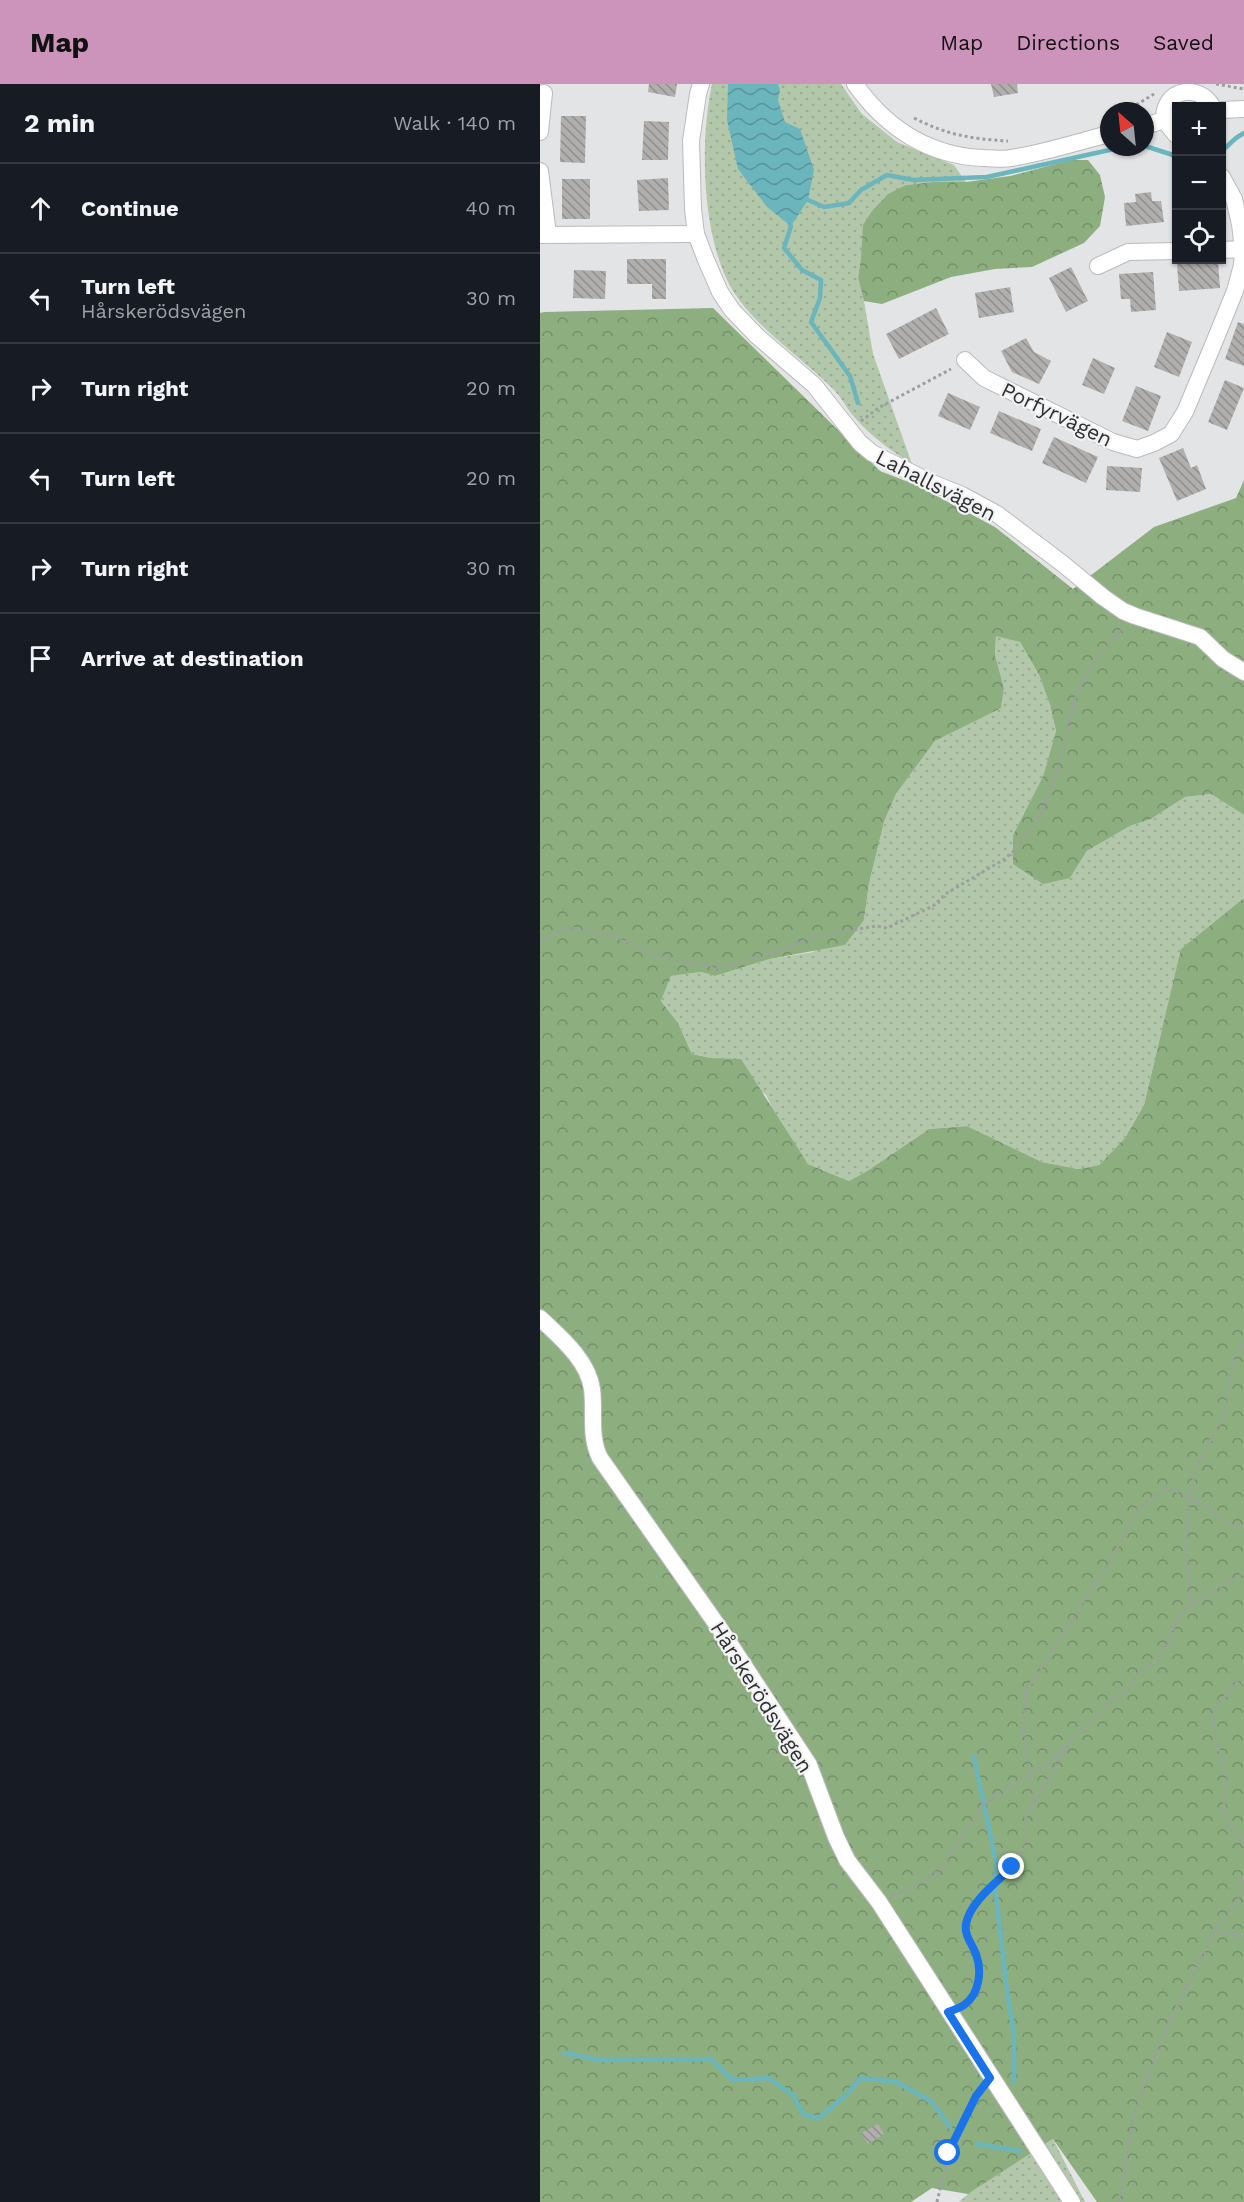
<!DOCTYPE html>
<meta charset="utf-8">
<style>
body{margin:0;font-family:"Work Sans",sans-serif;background:#20242c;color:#f1f3f6}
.controls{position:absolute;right:18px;top:18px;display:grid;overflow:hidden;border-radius:0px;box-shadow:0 2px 4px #0004}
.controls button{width:54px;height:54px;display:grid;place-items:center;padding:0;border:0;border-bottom:2px solid #363941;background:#171b24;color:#f1f3f6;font:30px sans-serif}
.compass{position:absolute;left:560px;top:18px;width:54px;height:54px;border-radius:50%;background:#171b24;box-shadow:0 2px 4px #0004;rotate:333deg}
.stop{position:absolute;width:18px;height:18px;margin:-14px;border:4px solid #1a73e8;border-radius:50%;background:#fff}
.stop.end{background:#1a73e8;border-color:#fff;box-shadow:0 2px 6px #0008}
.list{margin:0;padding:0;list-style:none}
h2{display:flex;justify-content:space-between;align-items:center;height:78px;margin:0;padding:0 24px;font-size:26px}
h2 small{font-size:20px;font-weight:400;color:#9ea1a6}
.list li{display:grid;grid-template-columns:39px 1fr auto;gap:18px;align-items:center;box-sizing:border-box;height:90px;padding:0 24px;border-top:2px solid #363941}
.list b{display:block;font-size:22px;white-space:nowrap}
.list p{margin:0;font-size:20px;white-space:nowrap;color:#9ea1a6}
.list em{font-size:20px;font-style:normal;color:#9ea1a6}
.icon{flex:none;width:33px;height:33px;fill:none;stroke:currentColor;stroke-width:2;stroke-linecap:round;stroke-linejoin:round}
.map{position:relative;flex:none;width:704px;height:2118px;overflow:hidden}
header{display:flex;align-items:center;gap:36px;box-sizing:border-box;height:84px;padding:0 30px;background:#cc94bb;color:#111}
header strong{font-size:28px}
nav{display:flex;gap:33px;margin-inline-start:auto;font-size:21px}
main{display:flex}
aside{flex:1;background:#171b24}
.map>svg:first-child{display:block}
</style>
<header>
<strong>Map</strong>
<nav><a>Map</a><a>Directions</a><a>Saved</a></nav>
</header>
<main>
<aside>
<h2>2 min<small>Walk · 140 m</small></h2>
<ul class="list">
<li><svg class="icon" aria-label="ahead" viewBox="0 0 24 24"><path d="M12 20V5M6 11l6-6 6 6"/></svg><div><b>Continue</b></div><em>40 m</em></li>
<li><svg class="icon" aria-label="left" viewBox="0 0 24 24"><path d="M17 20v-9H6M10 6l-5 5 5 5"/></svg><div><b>Turn left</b><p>Hårskerödsvägen</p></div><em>30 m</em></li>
<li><svg class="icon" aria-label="right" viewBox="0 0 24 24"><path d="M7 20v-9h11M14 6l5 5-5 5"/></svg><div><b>Turn right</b></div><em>20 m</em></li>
<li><svg class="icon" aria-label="left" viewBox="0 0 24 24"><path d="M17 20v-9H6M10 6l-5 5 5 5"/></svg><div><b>Turn left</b></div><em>20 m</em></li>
<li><svg class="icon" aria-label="right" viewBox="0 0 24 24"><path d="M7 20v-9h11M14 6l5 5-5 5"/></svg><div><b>Turn right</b></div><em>30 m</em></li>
<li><svg class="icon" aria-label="arrive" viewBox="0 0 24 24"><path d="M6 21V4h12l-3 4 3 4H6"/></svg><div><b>Arrive at destination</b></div></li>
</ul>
</aside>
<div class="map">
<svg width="704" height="2118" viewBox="0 0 704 2118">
<defs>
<pattern id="grass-dots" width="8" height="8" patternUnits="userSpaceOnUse" patternTransform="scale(1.5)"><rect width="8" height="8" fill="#b3c8ab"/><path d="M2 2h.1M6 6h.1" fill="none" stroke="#9aac94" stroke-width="1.8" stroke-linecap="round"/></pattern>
<pattern id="forest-crowns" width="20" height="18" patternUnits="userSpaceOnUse" patternTransform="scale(1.5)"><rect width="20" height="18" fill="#8daf80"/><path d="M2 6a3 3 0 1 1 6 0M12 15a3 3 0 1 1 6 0" fill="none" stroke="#748f69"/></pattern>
<pattern id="water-waves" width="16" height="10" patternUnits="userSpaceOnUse" patternTransform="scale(1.5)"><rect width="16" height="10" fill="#6bb5bd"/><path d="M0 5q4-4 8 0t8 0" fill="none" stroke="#58949a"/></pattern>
<pattern id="building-back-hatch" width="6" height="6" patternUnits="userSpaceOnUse" patternTransform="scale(1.5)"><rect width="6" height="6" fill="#b0afae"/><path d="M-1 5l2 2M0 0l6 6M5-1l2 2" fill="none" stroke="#908f8e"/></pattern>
</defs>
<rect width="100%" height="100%" fill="#e3e4e6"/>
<g fill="url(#grass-dots)">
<path d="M 172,0 L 301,0 L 322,30 L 357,58 L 414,81 L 426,98 L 393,98 L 366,101 L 321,173 L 318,194 L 324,217 L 333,270 L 372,380 C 351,367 332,353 315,334 C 307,325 302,314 293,305 C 263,275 226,251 200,217 C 161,167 159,60 172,0 Z"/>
<polygon points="456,551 480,558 499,591 510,621 516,647 503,692 473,751 530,794 547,767 590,742 611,735 645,713 671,710 704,731 704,814 692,826 622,945 604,1021 585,1054 559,1081 538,1085 502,1078 427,1042 389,1045 327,1087 309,1097 268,1080 238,1036 226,1011 171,974 152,970 138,939 121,917 131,892 161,888 175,892 230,875 273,868 324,836 329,800 344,738 356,710 395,657 461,623 464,604 455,571"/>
<polygon points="513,2055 545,2118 419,2118 428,2110"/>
</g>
<g fill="url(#forest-crowns)">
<polygon points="531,76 548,76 560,91 565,113 560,142 544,159 492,183 455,185 411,193 342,220 324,217 318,194 321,173 323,141 332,127 348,110 366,101 393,98 426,98 470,92"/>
<polygon points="173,224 340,387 376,401 455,443 533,505 614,443 696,414 704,396 704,731 671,710 645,713 611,735 590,742 547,767 530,794 503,800 473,780 473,751 503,692 516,647 510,621 499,591 480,558 456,552 455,571 464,604 461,624 395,657 356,710 344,738 329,800 324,836 305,861 230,875 175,892 161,888 131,892 121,917 138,939 152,970 171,974 201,975 268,1080 309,1097 327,1087 389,1045 427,1042 502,1078 538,1085 559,1081 585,1054 604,1021 641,865 704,814 704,2118 557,2118 513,2055 428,2110 392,2104 371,2118 0,2118 0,229 4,228"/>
</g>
<polygon fill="url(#water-waves)" points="188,0 238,0 240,6 238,16 245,38 260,45 274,86 268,116 251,142 227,123 198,85 187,36"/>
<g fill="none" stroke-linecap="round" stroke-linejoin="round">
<g stroke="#6bb5bd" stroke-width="4.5">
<polyline points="605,62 636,72"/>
<polyline points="683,66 696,54 704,49"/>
<polyline points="268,116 284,123 309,119 321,106 347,91 373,96 447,93 583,63"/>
<polyline points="251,142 244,164 262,186 281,196 280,214 271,238 310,292 318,319"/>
<polyline points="434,1673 456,1778 455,1801 466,1899 474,1952 474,1998"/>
<polyline points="24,1969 60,1976 171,1975 193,1996 228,1994 253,2011 264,2031 279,2034 306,2011 321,1994 357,1998 392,2018 410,2043"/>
<polyline points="437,2060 480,2067"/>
</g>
</g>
<g fill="url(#building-back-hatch)">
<polygon points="109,0 137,0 135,13 108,8"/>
<polygon points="451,0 477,0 478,9 454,13"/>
<polygon points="21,32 46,32 45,79 20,78"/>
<polygon points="104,37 129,38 128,76 102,76"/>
<polygon points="128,94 129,126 99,127 97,96"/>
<rect x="22" y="95" width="28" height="40"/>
<polygon points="611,108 612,117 621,117 624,138 586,142 584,119 596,118 595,110"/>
<polygon points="87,175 126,175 126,215 112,215 112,200 87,200"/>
<polygon points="678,177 680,204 639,207 637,180"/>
<polygon points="531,183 548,217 526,228 509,194"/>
<polygon points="34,186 66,187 65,215 33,214"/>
<polygon points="613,188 616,226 591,228 590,215 581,215 579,190"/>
<polygon points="470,203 474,228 439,234 435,209"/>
<polygon points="396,224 409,250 359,275 346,250"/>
<polygon points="698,238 704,240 704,282 685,275"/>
<polygon points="627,248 652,258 639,293 614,283"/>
<polygon points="486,254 494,268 511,277 499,300 472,288 461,267"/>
<polygon points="553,274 575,284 564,310 542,301"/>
<polygon points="685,296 704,304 687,346 668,338"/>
<polygon points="596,302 621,312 608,347 582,337"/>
<polygon points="408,309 440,323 430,346 398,332"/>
<polygon points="459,327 501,345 492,367 450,349"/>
<polygon points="514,353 558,373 546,399 502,379"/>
<polygon points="643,364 651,384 657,381 666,405 637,417 619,374"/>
<polygon points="567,382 602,384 600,408 566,406"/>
<polygon points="338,2040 344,2050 328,2060 321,2049"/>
</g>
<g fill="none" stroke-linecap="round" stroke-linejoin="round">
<defs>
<g id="minor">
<polyline points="161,0 158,10 151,57 153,125 156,150 166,176 180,208 192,226 217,252 274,301 320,359 332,369 390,398 422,411 457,430 523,480 563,513 583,527 595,532 660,553 683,575 704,588"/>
<path d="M 315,0 C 346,44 389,72 444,74 C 453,74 463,76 471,74 C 504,69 537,58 569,50"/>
<polyline points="682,26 704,25"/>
<polyline points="605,42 624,36"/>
<polyline points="0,48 4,9"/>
<path d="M 636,51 L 624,36 C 623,3 660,0 672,22"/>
<polyline points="0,87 8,150"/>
<polyline points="0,151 156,150"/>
<polyline points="682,166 703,165"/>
<polyline points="558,182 588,168 636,167"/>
<polyline points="425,276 444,294 573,358 597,365 614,359 631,350 645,328 673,261 695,207 702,181 703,165 700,140 694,115 682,93"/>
<path d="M 0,1234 C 20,1253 48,1276 52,1305 C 55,1329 49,1352 60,1374 L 180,1545 L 269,1681 L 296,1753 L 307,1776 L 339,1818 L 532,2118"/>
</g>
</defs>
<use href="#minor" stroke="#b9babc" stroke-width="18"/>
<g stroke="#9d9ea0" stroke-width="3" stroke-dasharray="3 3" stroke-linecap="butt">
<polyline points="676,0 704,5"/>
<polyline points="586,27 614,10"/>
<path d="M 374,34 C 407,51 432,55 468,57"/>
<polyline points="321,337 340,323 411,285"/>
<polyline points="0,857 27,843 78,853 107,869 177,884 244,865 273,853 336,842 347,844 393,822 407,809 463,776 474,767 502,728 520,678 536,610 557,572 583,544"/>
<polyline points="651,1521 646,1466 649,1413 657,1380 684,1332 693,1276 704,1256"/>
<polyline points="704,1599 696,1598 671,1631 687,1703 683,1727 704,1762"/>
<polyline points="493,1718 483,1641 486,1607 565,1486 598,1425 627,1403 662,1419 692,1442 704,1442"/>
<polyline points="352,1812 386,1796 400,1785 445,1718 510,1678 575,1613 588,1607 598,1589 616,1577 630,1558 635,1538 651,1521 704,1488"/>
<polyline points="674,1848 704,1852"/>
<path d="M 423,1921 C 439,1911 442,1889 436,1871 C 432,1859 423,1850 427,1836 C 434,1815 462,1793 478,1777 L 485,1763 L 484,1735 L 528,1661"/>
<path d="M 397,2118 C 406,2079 415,2038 441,2006"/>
<polyline points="579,2118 595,2027 626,1945 674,1848 697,1816 704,1793"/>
</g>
<use href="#minor" stroke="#fff" stroke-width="16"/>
</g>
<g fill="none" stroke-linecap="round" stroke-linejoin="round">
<path stroke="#1a73e8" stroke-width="8" d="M 408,2069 L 436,2012 L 450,1994 L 408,1928 C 413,1926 420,1924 424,1921 C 440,1910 442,1886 436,1870 C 432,1860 424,1851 426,1840 C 430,1818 456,1799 472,1783"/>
</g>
<g text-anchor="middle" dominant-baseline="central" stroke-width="4.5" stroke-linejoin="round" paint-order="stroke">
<g font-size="21" fill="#303031" stroke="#f1f2f3">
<text transform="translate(517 330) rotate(26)">Porfyrvägen</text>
<text transform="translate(396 401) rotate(27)">Lahallsvägen</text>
<text transform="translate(222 1613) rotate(58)">Hårskerödsvägen</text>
</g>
</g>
</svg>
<div class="controls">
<button>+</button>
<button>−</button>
<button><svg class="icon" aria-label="locate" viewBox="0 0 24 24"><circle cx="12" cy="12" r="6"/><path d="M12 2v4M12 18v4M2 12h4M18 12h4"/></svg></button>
</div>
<svg class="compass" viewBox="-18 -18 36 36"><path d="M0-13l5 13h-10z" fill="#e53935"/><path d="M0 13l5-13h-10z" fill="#9ea1a6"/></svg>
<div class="stop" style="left:408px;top:2069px"></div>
<div class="stop end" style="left:472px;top:1783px"></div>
</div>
</main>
